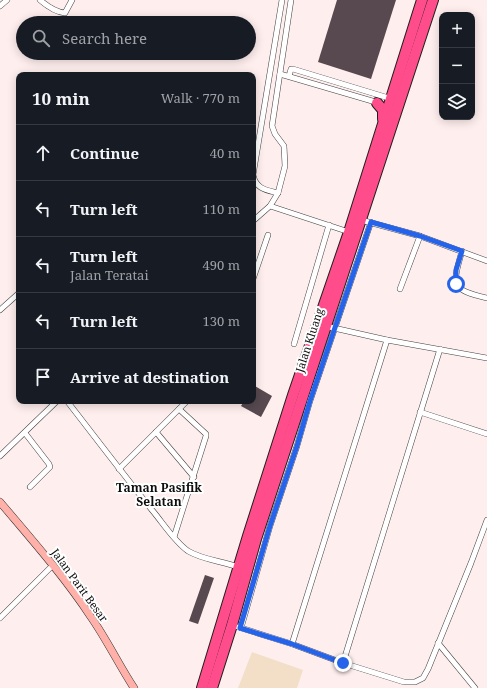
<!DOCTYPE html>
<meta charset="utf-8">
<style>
body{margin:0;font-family:"Noto Serif",serif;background:#20242c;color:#f1f3f6}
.controls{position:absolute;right:12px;top:12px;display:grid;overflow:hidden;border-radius:8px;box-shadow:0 2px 10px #0003}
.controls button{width:36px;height:36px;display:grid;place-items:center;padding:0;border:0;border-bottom:1px solid #363941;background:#171b24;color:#f1f3f6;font:20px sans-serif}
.stop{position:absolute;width:12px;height:12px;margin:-9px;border:3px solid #2563eb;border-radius:50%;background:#fff}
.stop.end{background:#2563eb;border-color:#fff;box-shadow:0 1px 4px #0008}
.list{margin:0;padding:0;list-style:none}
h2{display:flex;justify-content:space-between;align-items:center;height:52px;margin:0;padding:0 16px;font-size:17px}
h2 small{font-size:13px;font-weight:400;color:#9ea1a6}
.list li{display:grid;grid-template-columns:26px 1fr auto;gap:12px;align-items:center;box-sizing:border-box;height:56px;padding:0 16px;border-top:1px solid #363941}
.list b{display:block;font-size:15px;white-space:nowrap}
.list p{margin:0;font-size:13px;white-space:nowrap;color:#9ea1a6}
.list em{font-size:13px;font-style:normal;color:#9ea1a6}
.icon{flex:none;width:22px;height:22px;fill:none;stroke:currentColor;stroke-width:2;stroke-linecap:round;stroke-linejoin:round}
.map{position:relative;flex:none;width:487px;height:688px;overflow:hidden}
.search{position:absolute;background:#171b24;box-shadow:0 2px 10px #0003;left:16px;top:16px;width:240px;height:44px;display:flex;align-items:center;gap:10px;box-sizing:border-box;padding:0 14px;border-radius:22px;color:#9ea1a6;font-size:15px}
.panel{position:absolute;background:#171b24;box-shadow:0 2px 10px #0003;left:16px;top:72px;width:240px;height:332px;border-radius:8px}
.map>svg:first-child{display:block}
</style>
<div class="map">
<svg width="487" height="688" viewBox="0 0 487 688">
<rect width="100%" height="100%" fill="#fee"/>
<polygon fill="#f3dfc7" points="252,652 303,670 297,688 238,688"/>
<g fill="#57494f">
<polygon points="337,0 396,0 371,79 318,62"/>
<polygon points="253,385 272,396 261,417 241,406 244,401 253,401"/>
<polygon points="205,575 214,578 198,624 189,621"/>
</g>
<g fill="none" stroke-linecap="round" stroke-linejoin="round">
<defs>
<g id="street">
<path d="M 40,0 C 47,6 55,12 65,13 L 72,0"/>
<polyline points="0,6 7,0"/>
<polyline points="280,74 379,103"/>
<polyline points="289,76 291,69 293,69 392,99"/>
<path d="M 278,193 C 266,190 256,189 253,175 L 282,0"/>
<polyline points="270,206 349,232"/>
<polyline points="361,220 420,236 487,261"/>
<polyline points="253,221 270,206 278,193 285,166 284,146 275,134 272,126 291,0"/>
<path d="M 462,251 C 452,285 451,290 487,298"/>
<polyline points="253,279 268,235"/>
<polyline points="400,289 420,236"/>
<polyline points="0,310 19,293"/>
<polyline points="325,326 387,340 487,358"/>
<polyline points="294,344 329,225"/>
<path d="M 67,401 C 95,437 123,474 152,510 C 163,523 174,541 188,551 C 203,560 222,561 238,567"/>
<polyline points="420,412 487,434"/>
<polyline points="156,432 194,477"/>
<polyline points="25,433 49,464 50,467 30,487"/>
<polyline points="0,456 57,401"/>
<polyline points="119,469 187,401"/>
<polyline points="174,537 206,436 206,434 179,409"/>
<polyline points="0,618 53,565"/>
<polyline points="238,627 292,644 343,663 404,682 415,682 423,678 428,669 471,563 487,520"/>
<polyline points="241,628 270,526 297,446 310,401 371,222"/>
<polyline points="438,643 475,688"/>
<polyline points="292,644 387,340"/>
<polyline points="343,663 440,349"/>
</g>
<path id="secondary" d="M 0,502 C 32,540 64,576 91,617 C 107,640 119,665 134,688"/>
<g id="highway">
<polyline points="377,103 383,110 383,119"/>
<polyline points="202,688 248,536 293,395 349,232 422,0"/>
<polyline points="212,688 232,625 256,539 433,0"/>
</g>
</defs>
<use href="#street" stroke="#414141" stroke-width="6"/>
<use href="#secondary" stroke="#303030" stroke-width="8"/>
<use href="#highway" stroke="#1f1f1f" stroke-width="12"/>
<use href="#street" stroke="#fff" stroke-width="5"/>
<use href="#secondary" stroke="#ffb1a9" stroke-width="7"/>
<use href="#highway" stroke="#ff4c8a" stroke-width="10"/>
</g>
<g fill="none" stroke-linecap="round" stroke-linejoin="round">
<polyline stroke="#2563eb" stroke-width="5" points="343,663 292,644 240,628 270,526 297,446 310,401 371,222 420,236 462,251 456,270 456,284"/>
</g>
<g text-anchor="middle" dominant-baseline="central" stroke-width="4" stroke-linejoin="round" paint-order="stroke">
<g font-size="11" fill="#0e0e0e" stroke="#fff">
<text transform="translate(309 340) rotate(-72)">Jalan Kluang</text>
<text transform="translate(80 585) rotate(54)">Jalan Parit Besar</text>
</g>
<g font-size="12" font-weight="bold" fill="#0e0e0e" stroke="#fff">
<text x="159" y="487">Taman Pasifik<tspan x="159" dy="14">Selatan</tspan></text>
</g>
</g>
</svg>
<div class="controls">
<button>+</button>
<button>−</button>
<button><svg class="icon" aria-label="layers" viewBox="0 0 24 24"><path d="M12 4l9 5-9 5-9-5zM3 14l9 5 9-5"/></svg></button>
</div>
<div class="stop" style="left:456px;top:284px"></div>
<div class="stop end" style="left:343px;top:663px"></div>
<div class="search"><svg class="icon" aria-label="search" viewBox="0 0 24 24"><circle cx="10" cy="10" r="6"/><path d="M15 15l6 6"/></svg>Search here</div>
<section class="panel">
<h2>10 min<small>Walk · 770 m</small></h2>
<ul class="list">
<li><svg class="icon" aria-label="ahead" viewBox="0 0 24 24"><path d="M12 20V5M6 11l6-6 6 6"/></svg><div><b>Continue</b></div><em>40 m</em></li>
<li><svg class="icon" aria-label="left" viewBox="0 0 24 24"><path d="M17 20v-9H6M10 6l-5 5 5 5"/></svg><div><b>Turn left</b></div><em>110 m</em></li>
<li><svg class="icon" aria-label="left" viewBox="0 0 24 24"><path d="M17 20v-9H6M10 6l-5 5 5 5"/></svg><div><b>Turn left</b><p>Jalan Teratai</p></div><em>490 m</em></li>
<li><svg class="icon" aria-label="left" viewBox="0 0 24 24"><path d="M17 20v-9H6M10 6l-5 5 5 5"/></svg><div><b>Turn left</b></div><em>130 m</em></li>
<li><svg class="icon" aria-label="arrive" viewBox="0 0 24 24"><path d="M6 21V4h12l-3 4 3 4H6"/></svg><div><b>Arrive at destination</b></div></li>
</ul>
</section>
</div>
